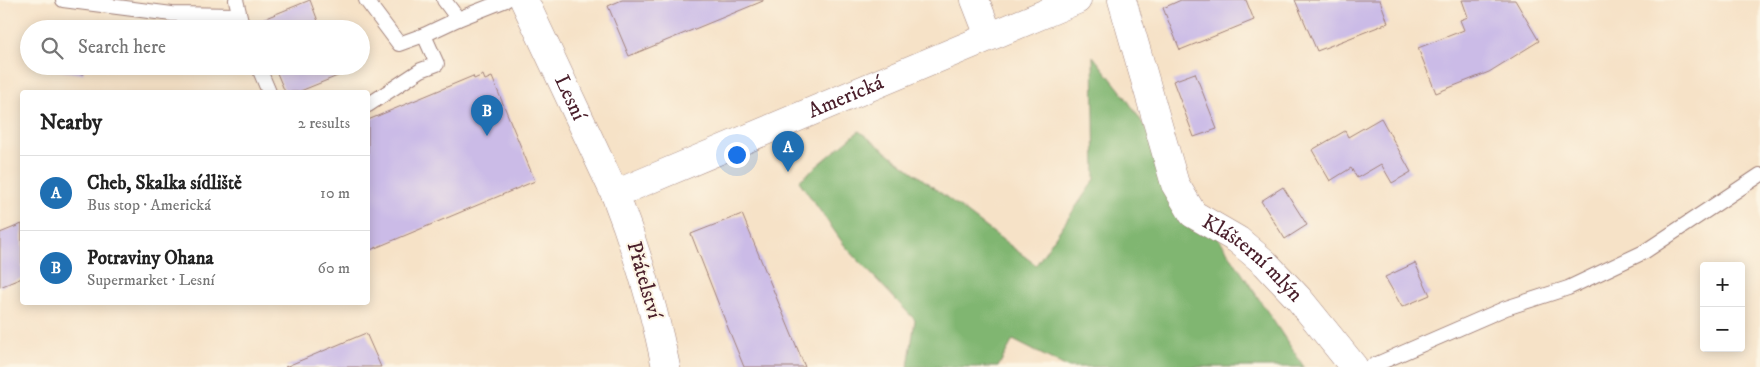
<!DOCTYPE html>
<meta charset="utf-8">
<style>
body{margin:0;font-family:"IM FELL DW Pica",serif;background:#f2f2f2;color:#222}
.controls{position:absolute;right:15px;bottom:15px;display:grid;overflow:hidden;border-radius:5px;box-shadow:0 2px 12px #0003}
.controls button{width:45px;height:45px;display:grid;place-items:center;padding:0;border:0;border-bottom:1px solid #e0e0e0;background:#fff;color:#222;font:25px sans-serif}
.you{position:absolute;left:736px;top:154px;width:18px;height:18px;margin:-12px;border:4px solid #fff;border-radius:50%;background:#1a73e8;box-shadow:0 0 0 8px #1a73e833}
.badge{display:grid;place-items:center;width:32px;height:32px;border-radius:50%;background:#1f6fb2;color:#fff;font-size:16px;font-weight:700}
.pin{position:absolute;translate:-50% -41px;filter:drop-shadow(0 1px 2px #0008)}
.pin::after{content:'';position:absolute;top:26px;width:18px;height:15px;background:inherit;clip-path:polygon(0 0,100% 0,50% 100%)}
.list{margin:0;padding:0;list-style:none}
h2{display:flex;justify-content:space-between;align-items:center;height:65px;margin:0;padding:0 20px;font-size:21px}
h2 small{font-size:16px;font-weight:400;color:#767676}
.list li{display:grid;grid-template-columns:32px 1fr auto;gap:15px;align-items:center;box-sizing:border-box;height:75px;padding:0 20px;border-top:1px solid #e0e0e0}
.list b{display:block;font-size:19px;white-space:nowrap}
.list p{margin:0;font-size:16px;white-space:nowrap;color:#767676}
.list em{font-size:16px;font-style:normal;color:#767676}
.icon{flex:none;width:28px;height:28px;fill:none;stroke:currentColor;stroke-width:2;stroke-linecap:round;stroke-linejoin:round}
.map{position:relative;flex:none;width:1760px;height:367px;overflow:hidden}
.search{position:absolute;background:#fff;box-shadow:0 2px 12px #0003;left:20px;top:20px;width:350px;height:55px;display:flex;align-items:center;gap:12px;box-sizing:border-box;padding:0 18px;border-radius:28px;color:#767676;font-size:19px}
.panel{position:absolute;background:#fff;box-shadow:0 2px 12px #0003;left:20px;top:90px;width:350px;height:215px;border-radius:5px}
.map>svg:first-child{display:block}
</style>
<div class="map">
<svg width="1760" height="367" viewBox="0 0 1760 367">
<rect width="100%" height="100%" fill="#fcf5e5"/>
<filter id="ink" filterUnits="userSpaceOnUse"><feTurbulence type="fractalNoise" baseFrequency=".02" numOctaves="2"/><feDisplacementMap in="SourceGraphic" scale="10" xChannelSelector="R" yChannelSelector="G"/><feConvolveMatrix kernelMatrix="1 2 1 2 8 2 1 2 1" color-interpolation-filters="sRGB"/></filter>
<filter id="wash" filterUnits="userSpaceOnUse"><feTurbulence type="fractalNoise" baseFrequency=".0096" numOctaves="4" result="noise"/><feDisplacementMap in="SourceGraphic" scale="20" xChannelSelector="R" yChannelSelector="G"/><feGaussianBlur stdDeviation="1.12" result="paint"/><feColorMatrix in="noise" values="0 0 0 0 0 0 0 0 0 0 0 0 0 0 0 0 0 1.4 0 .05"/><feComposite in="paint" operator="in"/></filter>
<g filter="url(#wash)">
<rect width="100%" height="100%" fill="#f6e2c7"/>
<polygon fill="#80b671" stroke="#656a4e" points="1093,56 1124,95 1304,367 1067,367 1013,340 998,367 908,367 915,320 845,246 799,181 859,131 1036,265 1095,179"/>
<g id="blocks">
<g fill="#cbbbe7">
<polygon points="310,0 321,29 259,29 256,22"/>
<polygon points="622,0 763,0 763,1 629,56 608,6"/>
<polygon points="1181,0 1246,0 1254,20 1180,50 1163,8"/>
<polygon points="1295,0 1380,0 1388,23 1317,51"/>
<polygon points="1462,0 1515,0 1539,41 1489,72 1436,93 1418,48 1464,30 1460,20 1468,17"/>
<polygon points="54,21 90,27 90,29 53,29"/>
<polygon points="48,66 84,66 83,74 47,69"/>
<polygon points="274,66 336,66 340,75 298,92 285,92"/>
<polygon points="1195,73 1217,129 1194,137 1173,81"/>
<polygon points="483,75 485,80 492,77 535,181 368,251 368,120 473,76 474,79"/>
<polygon points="1381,118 1411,172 1392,183 1381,164 1357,178 1351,168 1330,181 1312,150 1345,131 1348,137"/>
<polygon points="1283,187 1307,225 1285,239 1261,201"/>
<polygon points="742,214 805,367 744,367 726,323 691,234"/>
<polygon points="22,224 22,278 0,287 0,233"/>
<polygon points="1415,263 1430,295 1402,307 1385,277"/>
<polygon points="366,333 381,367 285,367"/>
</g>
</g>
</g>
<g filter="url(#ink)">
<use href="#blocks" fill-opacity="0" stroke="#a08079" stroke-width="1"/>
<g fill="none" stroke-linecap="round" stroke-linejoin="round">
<defs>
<g id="lane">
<polyline points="63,0 172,14 238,15"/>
<polyline points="236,0 243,29"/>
<polyline points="366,0 399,44 424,35"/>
<polyline points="444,0 458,19 506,0"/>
<polyline points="258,66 269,92"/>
<polyline points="368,105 421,70 437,64 424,35 458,19"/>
<polyline points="1370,367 1506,308 1568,288 1644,252 1760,175"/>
</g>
<g id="street">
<path id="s1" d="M 524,0 L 615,194"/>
<polyline points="975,0 989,36"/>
<path id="s2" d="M 1122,0 L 1175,184 L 1193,214 L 1238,240 L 1265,263 L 1299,299 L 1354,367"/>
</g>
<g id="secondary">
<path id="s3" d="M 666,367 C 654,308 637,251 615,194 L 1077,0"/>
</g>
</defs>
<use href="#lane" stroke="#a08079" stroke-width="16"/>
<use href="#street" stroke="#a08079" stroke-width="29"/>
<use href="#secondary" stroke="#a08079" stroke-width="29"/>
<use href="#lane" stroke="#fff" stroke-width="14"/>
<use href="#street" stroke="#fff" stroke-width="28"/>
<use href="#secondary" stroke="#fff" stroke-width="28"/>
</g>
</g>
<g text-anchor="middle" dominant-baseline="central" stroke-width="4" stroke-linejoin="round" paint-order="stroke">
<g font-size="21" fill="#4a1f2b" stroke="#fcf5e5">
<text stroke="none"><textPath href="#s3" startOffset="431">Americká</textPath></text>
<text stroke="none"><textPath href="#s1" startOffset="108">Lesní</textPath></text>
<text stroke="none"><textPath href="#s2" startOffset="301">Klášterní mlýn</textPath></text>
<text transform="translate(644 280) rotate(74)">Přátelství</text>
</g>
</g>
</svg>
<div class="controls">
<button>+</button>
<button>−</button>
</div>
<div class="you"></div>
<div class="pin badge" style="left:788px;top:172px">A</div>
<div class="pin badge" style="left:487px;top:136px">B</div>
<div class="search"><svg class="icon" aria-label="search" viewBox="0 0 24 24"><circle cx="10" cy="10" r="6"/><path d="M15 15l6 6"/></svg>Search here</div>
<section class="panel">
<h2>Nearby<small>2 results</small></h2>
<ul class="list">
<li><span class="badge">A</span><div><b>Cheb, Skalka sídliště</b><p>Bus stop · Americká</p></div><em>10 m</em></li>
<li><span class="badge">B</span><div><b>Potraviny Ohana</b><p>Supermarket · Lesní</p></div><em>60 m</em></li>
</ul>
</section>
</div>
